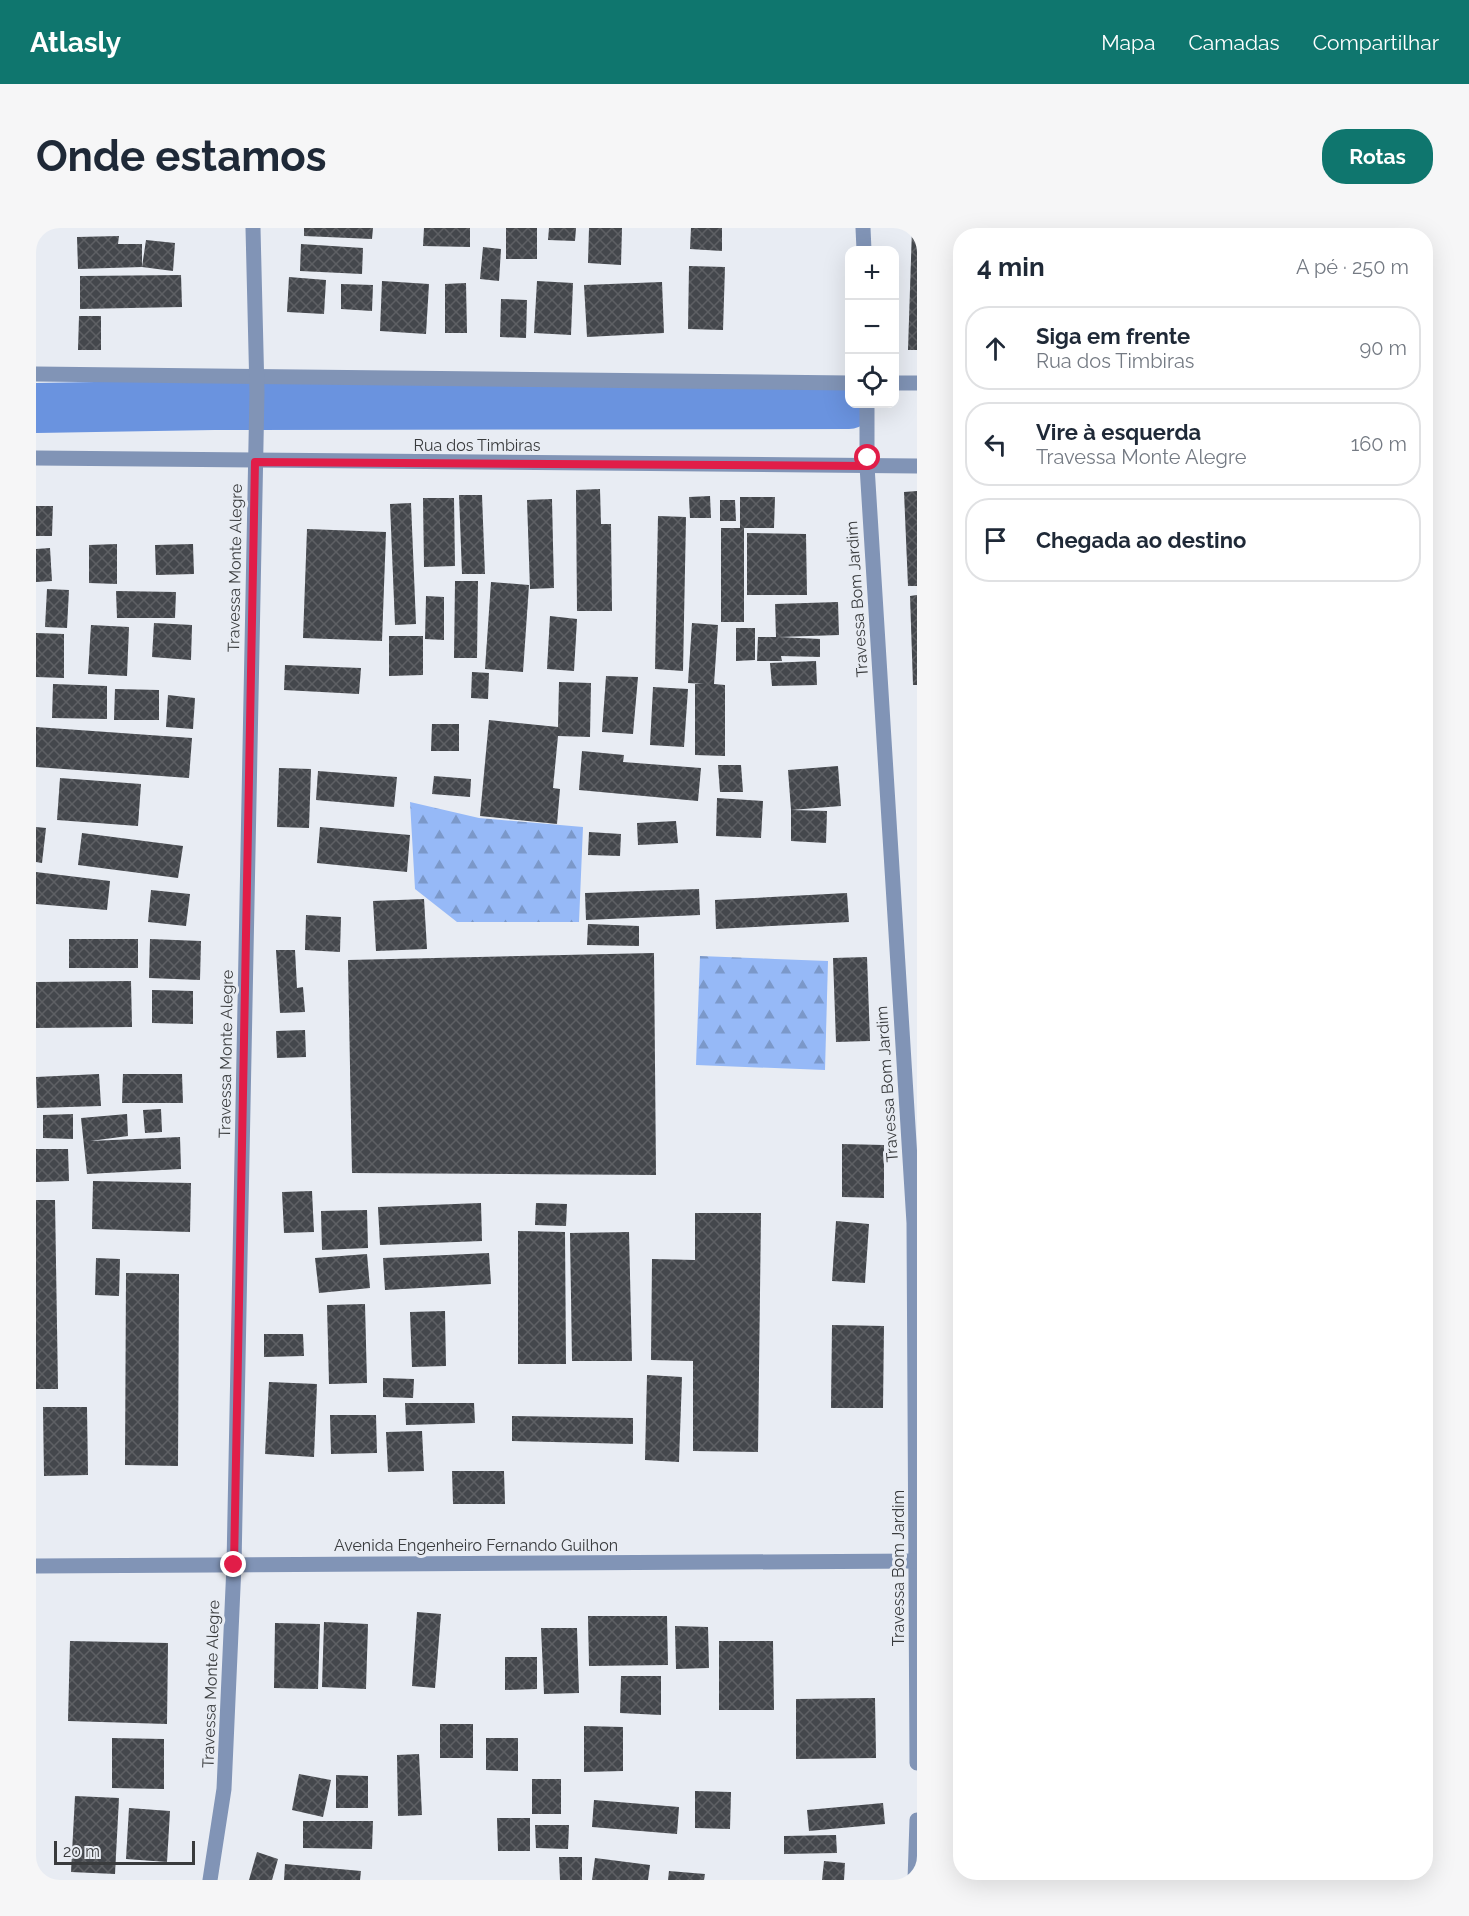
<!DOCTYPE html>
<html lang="pt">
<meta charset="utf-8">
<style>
body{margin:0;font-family:Raleway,sans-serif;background:#f6f6f7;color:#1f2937}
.controls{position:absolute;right:18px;top:18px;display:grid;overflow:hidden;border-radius:12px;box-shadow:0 6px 24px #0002}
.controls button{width:54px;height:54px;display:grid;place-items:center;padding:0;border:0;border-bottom:2px solid #e0e1e3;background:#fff;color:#1f2937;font:30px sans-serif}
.scale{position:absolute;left:18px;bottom:15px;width:141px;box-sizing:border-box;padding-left:6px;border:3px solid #393b3d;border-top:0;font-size:16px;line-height:21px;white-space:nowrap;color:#393b3d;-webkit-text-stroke:4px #e8ecf3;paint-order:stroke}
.stop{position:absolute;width:18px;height:18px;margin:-14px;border:4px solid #e11d48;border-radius:50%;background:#fff}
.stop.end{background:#e11d48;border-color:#fff;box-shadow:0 2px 6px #0008}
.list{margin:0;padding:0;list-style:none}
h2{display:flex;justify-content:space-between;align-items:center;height:78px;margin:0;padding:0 24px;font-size:26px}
h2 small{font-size:20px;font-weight:400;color:#747a83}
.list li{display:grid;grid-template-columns:39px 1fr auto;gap:18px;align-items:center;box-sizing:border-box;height:84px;margin:0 12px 12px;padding:0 12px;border:2px solid #e0e1e3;border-radius:24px}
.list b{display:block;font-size:22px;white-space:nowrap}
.list p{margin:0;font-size:20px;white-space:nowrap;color:#747a83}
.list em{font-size:20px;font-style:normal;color:#747a83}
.icon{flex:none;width:33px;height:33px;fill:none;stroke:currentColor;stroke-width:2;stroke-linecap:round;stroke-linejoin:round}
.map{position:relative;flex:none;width:881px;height:1652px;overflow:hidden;border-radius:24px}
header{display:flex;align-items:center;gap:36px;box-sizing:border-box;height:84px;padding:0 30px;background:#0f766e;color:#fff}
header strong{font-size:28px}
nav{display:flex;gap:33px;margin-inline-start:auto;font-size:21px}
.intro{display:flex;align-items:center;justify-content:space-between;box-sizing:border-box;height:144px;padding:0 36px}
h1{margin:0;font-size:42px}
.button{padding:15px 27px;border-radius:24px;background:#0f766e;color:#fff;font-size:21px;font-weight:700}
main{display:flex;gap:36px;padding:0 36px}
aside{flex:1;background:#fff;border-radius:24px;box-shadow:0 6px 24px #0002}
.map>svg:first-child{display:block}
</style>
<header>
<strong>Atlasly</strong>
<nav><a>Mapa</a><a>Camadas</a><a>Compartilhar</a></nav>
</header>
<div class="intro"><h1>Onde estamos</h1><a class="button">Rotas</a></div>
<main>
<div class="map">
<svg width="881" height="1652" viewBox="0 0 881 1652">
<defs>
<pattern id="forest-firs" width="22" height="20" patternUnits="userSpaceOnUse" patternTransform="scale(1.5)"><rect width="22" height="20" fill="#96b9f7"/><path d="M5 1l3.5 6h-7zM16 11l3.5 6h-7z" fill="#7b98c9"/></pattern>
<pattern id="building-cross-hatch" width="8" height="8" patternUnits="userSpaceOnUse" patternTransform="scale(1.5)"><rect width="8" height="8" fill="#44474c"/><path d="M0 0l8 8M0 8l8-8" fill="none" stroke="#5e6064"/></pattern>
</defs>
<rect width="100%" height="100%" fill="#e8ecf3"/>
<g fill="url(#forest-firs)">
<polygon points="374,574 443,590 547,599 543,694 421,694 379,661"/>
<polygon points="664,728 792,733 789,842 660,837"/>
</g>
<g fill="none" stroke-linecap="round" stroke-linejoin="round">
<polyline stroke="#6a93df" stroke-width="50" points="0,180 178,177 813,176"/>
</g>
<g fill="url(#building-cross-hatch)">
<polygon points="268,0 337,0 336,11 268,8"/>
<polygon points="388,0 434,0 434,19 387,18"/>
<rect x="470" y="0" width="31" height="31"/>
<polygon points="513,0 540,0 539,13 512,12"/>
<polygon points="553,0 586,0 585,37 552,35"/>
<polygon points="655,0 686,0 686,23 654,21"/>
<polygon points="876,0 881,0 881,122 872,122"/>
<polygon points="83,8 82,16 106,16 106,39 110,12 139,15 137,43 106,39 42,41 41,9"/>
<polygon points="265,16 327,20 326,46 264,43"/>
<polygon points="447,19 465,21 463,53 444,51"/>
<polygon points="653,38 689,39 687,102 652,101"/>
<polygon points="145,47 146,79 44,81 44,48"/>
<polygon points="253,49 290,52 288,86 251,84"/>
<polygon points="346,53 393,56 390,106 344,103"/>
<polygon points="501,53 537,55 535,107 498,105"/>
<polygon points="626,54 628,105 551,109 548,57"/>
<polygon points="430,55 431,105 409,105 409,56"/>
<polygon points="305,56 337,57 336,83 305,81"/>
<polygon points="465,71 491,72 490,110 464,109"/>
<polygon points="43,88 65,88 65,122 42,122"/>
<polygon points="564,261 565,296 575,296 576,383 541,383 540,262"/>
<polygon points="881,263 881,358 872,358 868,264"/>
<polygon points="423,267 446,267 449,346 426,346"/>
<polygon points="674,268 675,290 654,290 653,269"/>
<polygon points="704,269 739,269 738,300 708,300 708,394 685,394 685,300 704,300"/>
<polygon points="387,270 418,270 419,338 388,339"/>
<polygon points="516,271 518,360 494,361 491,272"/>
<polygon points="684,272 699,272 700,293 684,293"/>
<polygon points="375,275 380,396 359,397 354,276"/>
<polygon points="0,278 17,278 16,308 0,308"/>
<polygon points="622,288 650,289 647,443 619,441"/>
<polygon points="271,301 350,304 346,413 267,410"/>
<polygon points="711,305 770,306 771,367 711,367"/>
<polygon points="81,316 81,356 53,355 53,317"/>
<polygon points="157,316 158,346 120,347 119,317"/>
<polygon points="14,320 16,353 0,354 0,321"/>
<polygon points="419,353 442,353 441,430 418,430"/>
<polygon points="455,354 493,357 487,444 449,441"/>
<polygon points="11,361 33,362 31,400 9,399"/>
<polygon points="80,363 140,364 139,390 81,390"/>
<polygon points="881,367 881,457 877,457 874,368"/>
<polygon points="390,368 408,369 408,412 389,411"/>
<polygon points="802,374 803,407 743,409 784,411 784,429 745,428 746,433 721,433 722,409 740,409 739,376"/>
<polygon points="514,388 541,391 538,443 511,441"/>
<polygon points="118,395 156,397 155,432 116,429"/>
<polygon points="656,395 682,397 678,456 689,457 689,528 659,527 659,456 668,456 652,455"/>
<polygon points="55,397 93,399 91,448 52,446"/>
<polygon points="700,400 719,400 719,432 700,433"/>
<polygon points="0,405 28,406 28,450 0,449"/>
<polygon points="353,408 387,408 387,447 353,448"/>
<polygon points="780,433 781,457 736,458 734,435"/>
<polygon points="249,437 325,440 323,466 248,462"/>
<polygon points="436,444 453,445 452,471 435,470"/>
<polygon points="570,448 602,449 597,506 566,504"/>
<polygon points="523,454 555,455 554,509 522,508 517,560 524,561 521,596 444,588 453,492 522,499"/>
<polygon points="17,456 71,458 71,491 16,490"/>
<polygon points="617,459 652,461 648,519 614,517"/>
<polygon points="79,461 123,462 123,492 78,492"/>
<polygon points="132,467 159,470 157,501 130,499"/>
<polygon points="396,496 423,496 423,523 395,523"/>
<polygon points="0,499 156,510 153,550 0,539"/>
<polygon points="546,523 588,527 587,534 665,540 662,573 543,562"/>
<polygon points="682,537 705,537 707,564 684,564"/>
<polygon points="802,538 805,578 755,582 752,542"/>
<polygon points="243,540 275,541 273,600 241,599"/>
<polygon points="282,543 361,549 358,579 280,572"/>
<polygon points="398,548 435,551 434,569 396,566"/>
<polygon points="24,550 105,556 102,598 21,592"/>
<polygon points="681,570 727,573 725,610 680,608"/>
<polygon points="755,582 791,583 790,615 755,613"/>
<polygon points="640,593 642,615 602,617 601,595"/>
<polygon points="0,599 10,600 6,635 0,634"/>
<polygon points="284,599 374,607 371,644 281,635"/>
<polygon points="553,604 585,606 584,628 552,627"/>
<polygon points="46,605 147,618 142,650 42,637"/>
<polygon points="0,644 74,653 71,682 0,676"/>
<polygon points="663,661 664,687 550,692 549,665"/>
<polygon points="115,662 154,666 150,698 112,694"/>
<polygon points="811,665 813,694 680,701 679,672"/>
<polygon points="388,671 391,721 340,723 337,673"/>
<polygon points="270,687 305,689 304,724 269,722"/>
<polygon points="552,696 603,698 603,718 551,717"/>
<rect x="33" y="711" width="69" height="29"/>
<polygon points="114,711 165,713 164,752 113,750"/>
<polygon points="240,722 259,722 261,760 267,759 269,784 244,785"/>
<polygon points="618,725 620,947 316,945 312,732"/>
<polygon points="831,729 834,813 800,814 797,730"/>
<polygon points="95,753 96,799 0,800 0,754"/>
<polygon points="116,762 157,763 157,796 116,795"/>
<polygon points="269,802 270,829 241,830 240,803"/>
<polygon points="63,846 65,878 1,880 0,849"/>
<polygon points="87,846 146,846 147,875 86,875"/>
<polygon points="125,881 126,904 109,905 107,882"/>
<polygon points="37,886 37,911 7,910 7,887"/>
<polygon points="91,886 92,908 54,913 144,909 145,941 51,946 45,890"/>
<polygon points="806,916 848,917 848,970 806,969"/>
<polygon points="0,921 32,921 33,953 0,954"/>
<polygon points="57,953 155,955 154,1004 56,1001"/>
<polygon points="276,963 278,1004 248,1005 246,964"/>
<polygon points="0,972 19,972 22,1161 0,1161"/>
<polygon points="445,975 446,1013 344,1017 342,979"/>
<polygon points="500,975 531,976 530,998 499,997"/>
<polygon points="331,982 332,1020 286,1022 285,983"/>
<polygon points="659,985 725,985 722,1224 657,1223 657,1133 615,1132 616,1031 659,1032"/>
<polygon points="800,993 833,996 829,1055 796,1053"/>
<polygon points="482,1003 529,1004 530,1136 482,1136"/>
<polygon points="593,1004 596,1133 536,1133 534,1005"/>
<polygon points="453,1025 455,1056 349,1062 347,1030"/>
<polygon points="331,1026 334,1060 283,1065 279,1030"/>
<polygon points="60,1030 84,1031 83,1068 59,1067"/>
<polygon points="90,1045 143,1046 142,1238 89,1237"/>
<polygon points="329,1076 331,1155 293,1156 291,1077"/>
<polygon points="409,1083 410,1138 376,1139 374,1084"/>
<polygon points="796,1097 848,1098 847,1180 795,1180"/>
<polygon points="228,1106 267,1106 268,1128 228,1129"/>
<polygon points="611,1147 646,1149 643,1234 609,1232"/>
<polygon points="347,1150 378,1151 377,1170 347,1169"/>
<polygon points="233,1154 281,1156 278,1229 229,1226"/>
<polygon points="369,1175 438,1175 439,1195 370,1197"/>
<polygon points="7,1179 51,1179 52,1247 8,1248"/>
<polygon points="294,1187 340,1187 341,1225 295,1226"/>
<polygon points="476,1188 597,1190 597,1216 476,1213"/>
<polygon points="386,1203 388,1243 352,1244 350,1204"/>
<polygon points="416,1243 468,1243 469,1276 417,1276"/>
<polygon points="381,1384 405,1386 399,1460 376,1458"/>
<polygon points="552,1388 631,1388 632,1437 553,1438"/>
<polygon points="288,1394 332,1396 330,1461 286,1459"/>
<polygon points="239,1395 284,1396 282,1461 238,1460"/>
<polygon points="639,1398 672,1399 673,1440 640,1441"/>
<polygon points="505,1400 541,1400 543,1465 508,1466"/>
<polygon points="34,1413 132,1415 131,1496 32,1493"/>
<polygon points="683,1413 737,1413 738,1482 683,1482"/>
<polygon points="469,1429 501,1429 501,1461 469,1462"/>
<polygon points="585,1448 625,1448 625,1487 584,1485"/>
<polygon points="839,1470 840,1530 760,1531 760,1471"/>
<rect x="404" y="1496" width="33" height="34"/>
<polygon points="548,1498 587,1499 587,1543 548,1544"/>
<polygon points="76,1510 128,1511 128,1561 76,1560"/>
<polygon points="450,1510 482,1510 482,1543 450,1542"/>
<polygon points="383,1526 386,1587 362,1588 361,1527"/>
<polygon points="263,1546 295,1552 287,1589 256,1582"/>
<polygon points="300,1547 332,1548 332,1580 300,1580"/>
<rect x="496" y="1551" width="29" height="35"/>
<polygon points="659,1563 695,1564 694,1601 659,1600"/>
<polygon points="39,1568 83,1570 79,1646 35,1644"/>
<polygon points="558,1572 643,1579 641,1606 556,1599"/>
<polygon points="847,1575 849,1596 773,1603 771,1582"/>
<polygon points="93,1580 134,1583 131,1634 90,1631"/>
<polygon points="461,1590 494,1590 494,1623 462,1623"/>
<polygon points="267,1593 337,1593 336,1621 267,1620"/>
<polygon points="499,1597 533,1597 532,1621 500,1620"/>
<polygon points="800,1607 801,1625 748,1626 748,1608"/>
<polygon points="221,1624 242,1631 236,1652 213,1652"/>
<polygon points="523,1629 546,1629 546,1652 524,1652"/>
<polygon points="559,1630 614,1637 612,1652 556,1652"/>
<polygon points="788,1633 809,1635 808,1652 786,1652"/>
<polygon points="249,1636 325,1643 324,1652 248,1652"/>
<polygon points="633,1643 669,1646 668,1652 632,1652"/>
</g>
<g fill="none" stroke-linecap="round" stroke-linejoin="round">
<g stroke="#8194b6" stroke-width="15">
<polyline points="827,0 828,22"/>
<path d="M 0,146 C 271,147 542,154 814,155"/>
<polyline points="858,155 881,155"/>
<polyline points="831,176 831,238 878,995 881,1535"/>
<polyline points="0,230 881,238"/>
<polyline points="0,1338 881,1333"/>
<polyline points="174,1652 188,1561 198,1337 221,164 217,0"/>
<polyline points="879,1652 881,1592"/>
</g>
</g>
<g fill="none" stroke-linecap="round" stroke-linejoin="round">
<polyline stroke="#e11d48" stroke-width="8" points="198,1337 219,234 831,238 832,230"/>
</g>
<g text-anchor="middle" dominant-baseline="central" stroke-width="6" stroke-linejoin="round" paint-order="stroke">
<g font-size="16" fill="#393b3d" stroke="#e8ecf3">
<text x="441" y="217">Rua dos Timbiras</text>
<text transform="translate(199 340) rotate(-89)">Travessa Monte Alegre</text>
<text transform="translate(821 371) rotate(-94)">Travessa Bom Jardim</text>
<text transform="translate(190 826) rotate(-89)">Travessa Monte Alegre</text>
<text transform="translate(851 856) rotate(-94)">Travessa Bom Jardim</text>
<text x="440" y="1317">Avenida Engenheiro Fernando Guilhon</text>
<text transform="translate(862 1340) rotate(-90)">Travessa Bom Jardim</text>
<text transform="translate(175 1456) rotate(-88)">Travessa Monte Alegre</text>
</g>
</g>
</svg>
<div class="controls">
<button>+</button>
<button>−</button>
<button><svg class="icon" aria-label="locate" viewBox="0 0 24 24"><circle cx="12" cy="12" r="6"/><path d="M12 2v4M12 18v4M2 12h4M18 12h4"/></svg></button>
</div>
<div class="scale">20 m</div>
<div class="stop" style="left:832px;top:230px"></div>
<div class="stop end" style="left:198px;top:1337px"></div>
</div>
<aside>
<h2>4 min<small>A pé · 250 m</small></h2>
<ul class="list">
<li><svg class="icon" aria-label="ahead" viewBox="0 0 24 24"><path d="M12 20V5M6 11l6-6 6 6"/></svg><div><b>Siga em frente</b><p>Rua dos Timbiras</p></div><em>90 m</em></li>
<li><svg class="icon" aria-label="left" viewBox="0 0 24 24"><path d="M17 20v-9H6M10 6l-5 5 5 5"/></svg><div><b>Vire à esquerda</b><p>Travessa Monte Alegre</p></div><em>160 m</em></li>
<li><svg class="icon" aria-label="arrive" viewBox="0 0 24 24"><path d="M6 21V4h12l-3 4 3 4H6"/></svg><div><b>Chegada ao destino</b></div></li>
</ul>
</aside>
</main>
